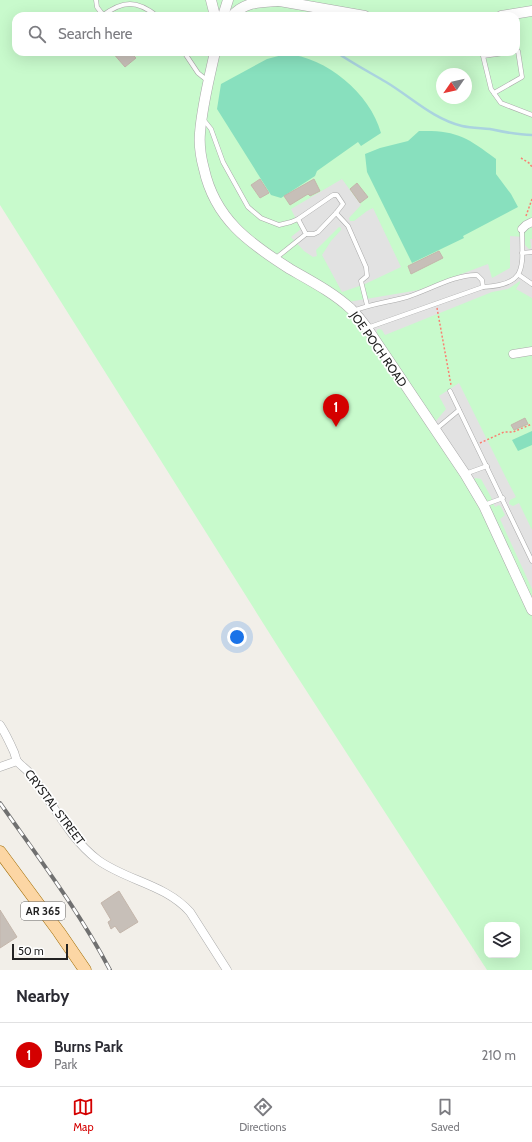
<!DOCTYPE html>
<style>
body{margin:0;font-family:Cabin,sans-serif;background:#f2f2f3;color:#2b2b33}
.controls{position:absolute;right:12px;bottom:12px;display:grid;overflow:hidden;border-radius:8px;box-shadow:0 4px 16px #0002}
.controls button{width:36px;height:36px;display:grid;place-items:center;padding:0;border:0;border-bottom:1px solid #e1e1e2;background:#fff;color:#2b2b33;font:20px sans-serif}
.compass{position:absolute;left:436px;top:68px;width:36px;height:36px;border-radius:50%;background:#fff;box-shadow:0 4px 16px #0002;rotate:236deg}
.scale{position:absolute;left:12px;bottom:10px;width:56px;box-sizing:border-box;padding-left:4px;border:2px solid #222;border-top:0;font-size:11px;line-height:14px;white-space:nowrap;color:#222;-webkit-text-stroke:3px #fff;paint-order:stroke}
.you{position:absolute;left:237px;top:637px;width:14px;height:14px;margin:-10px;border:3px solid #fff;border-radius:50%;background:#1a73e8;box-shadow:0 0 0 6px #1a73e833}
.badge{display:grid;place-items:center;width:26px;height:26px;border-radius:50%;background:#d40000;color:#fff;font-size:13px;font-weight:700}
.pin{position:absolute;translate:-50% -33px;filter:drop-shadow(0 1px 2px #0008)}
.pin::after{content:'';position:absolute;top:21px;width:14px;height:12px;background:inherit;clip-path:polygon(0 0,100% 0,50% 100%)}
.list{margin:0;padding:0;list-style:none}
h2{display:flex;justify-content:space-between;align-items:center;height:52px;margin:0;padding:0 16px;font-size:17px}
h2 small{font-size:13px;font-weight:400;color:#7c7c81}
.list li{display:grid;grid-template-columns:26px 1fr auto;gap:12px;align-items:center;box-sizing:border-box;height:64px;padding:0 16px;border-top:1px solid #e1e1e2}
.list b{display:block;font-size:15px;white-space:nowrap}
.list p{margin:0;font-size:13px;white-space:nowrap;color:#7c7c81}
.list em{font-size:13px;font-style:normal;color:#7c7c81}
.icon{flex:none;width:22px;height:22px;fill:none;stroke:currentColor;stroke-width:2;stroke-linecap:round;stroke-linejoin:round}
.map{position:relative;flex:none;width:532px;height:970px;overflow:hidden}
.search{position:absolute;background:#fff;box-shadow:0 4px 16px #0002;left:12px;right:12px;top:12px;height:44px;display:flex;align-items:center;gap:10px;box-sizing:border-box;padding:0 14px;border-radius:12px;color:#7c7c81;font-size:15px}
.sheet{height:116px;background:#fff}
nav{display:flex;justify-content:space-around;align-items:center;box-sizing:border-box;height:56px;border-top:1px solid #e1e1e2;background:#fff;font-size:11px;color:#7c7c81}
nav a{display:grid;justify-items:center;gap:2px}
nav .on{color:#d40000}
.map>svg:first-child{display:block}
</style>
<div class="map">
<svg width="532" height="970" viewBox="0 0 532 970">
<rect width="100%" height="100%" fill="#f2efe9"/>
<path fill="#c8facc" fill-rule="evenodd" d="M 0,0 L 532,0 L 532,970 L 487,970 L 280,650 L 0,205 ZM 16,16 L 516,16 L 516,52 L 16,52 ZM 442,74 L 466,74 L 466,98 L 442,98 ZM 487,925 L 517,925 L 517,955 L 487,955 Z"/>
<g fill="#88e0be">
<path d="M 286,54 C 326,57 370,93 381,133 L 361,146 L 358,142 L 317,171 L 315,176 L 281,198 L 271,195 L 217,109 L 221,84 L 267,59 Z"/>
<path d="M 419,131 C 456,130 467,137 496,159 L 496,174 L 511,194 L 518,207 L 463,236 L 464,238 L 412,263 L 367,172 L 365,154 L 380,148 L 408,141 Z"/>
<polygon points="532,431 532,445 518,451 512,440"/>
</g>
<g fill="#e2e2e2">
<polygon points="342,179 361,205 349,218 350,221 354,221 367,211 373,208 401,267 365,284 342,292 322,255 331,241 341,230 341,228 339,227 316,250 317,256 313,257 304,251 291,237 301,229 291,209"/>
<polygon points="510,236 525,237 525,245 529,249 531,248 530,239 532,239 532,298 516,289 520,283 520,281 508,289 492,292 385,335 382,330 379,329 377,330 376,334 348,302 419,290 488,264 492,278 510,268"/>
<polygon points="459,383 507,480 516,497 510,500 509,504 513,506 519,503 532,530 532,589 500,519 505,515 501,507 499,505 495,507 491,497 481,479 475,478 472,482 435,422 446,409 439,396"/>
</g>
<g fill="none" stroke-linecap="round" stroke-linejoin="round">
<path stroke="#aad3df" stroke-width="2.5" d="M 336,52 C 352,63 369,72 386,82 C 411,97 433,119 462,126 C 471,128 481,128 490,129 C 504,132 517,135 532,135"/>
</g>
<g fill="#c7bfb8" stroke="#c4b6ab">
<polygon points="112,52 130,52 136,58 125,67"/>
<polygon points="260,179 269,193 260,198 251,185"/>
<polygon points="314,179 320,191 310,196 308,194 290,205 284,196"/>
<polygon points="357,183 368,197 360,203 350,189"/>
<polygon points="439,251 443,258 411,274 408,266"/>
<polygon points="525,418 528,424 514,430 511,425"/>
<polygon points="119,891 138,922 120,933 115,926 111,929 108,922 111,920 101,903"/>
<polygon points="0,910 17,937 0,948"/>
</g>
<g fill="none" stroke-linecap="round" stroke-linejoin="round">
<defs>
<g id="service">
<polyline points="96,0 97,7 103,15"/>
<path d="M 102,16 C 123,0 137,0 157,16"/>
<polyline points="184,52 198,73 208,81"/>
<polyline points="511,52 483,56 491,89 501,103 532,115"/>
<polyline points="494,93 522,77 518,51 516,51"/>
<polyline points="203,119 211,129 223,162 248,207 261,218 279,225 291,222 298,219 333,195 337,195 343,204 336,213 318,232 314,234 306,234"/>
<polyline points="336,213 348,226 366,267 367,276 361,281 367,305"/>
<polyline points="522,253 532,252"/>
<polyline points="276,258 306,234 298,219"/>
<polyline points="519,275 532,284"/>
<path d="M 353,311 C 370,304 389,302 407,297 C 427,291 456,274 477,275 L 482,280 L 483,287"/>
<path d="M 367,328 L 483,287 C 529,285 522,266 522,229"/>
<polyline points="450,391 532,561"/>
<polyline points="435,430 459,410"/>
<polyline points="465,474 487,466"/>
<polyline points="484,505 503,498"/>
</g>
<g id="minor">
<polyline points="522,229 526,225 532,222"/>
<polyline points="513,354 532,351"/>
<path d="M 0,725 C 6,734 10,743 14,752 C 15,755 16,759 17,761 C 21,766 28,770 32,776 C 53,804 70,839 98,860 C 127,881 165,884 190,912 L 227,970"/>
<polyline points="0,767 17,761"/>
</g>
<g id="tertiary">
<polyline points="211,0 215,16"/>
<polyline points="274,0 365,16"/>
<polyline points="223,16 228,0"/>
<path d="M 232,16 C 244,2 260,2 277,1"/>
<polyline points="501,16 532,11"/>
<path d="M 215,52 C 209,79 202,106 200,133 C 199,144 201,158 204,169 C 215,219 249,243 290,269 C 311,281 334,293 351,309 C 357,315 362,321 367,328 L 465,474 L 484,506 L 532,610"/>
</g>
<polyline id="primary" points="0,852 59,932 85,970"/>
</defs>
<use href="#service" stroke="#a9a9a9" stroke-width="5"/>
<use href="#minor" stroke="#a9a9a9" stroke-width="9"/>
<use href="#tertiary" stroke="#a9a9a9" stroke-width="11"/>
<use href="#primary" stroke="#a06b00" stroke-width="13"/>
<g stroke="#fa8072" stroke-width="1.5" stroke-dasharray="2 2" stroke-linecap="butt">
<polyline points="521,158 529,163 532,167"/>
<polyline points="526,216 532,199"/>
<polyline points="437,308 451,385"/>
<polyline points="480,443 504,432 513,432 532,424"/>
</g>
<use href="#service" stroke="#fff" stroke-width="4"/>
<use href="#minor" stroke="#fff" stroke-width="8"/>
<use href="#tertiary" stroke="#fff" stroke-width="10"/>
<use href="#primary" stroke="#fcd6a4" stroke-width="12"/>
<defs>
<path id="rail" d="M 0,803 C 38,857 79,911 110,970"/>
</defs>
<use href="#rail" stroke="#707070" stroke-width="4"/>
<use href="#rail" stroke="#fff" stroke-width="2.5" stroke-dasharray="8" stroke-linecap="butt"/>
</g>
<g text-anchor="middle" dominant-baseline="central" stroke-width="3.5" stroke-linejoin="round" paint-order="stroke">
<rect fill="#fff" stroke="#646464" stroke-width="1" x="21" y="902" width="44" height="18" rx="3"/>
<g font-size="11" font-weight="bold" fill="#222">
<text x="43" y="911">AR 365</text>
</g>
<g font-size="12" fill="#222" stroke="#fff">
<text transform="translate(379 349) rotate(55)">JOE POCH ROAD</text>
<text transform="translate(55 807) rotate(53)">CRYSTAL STREET</text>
</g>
</g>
</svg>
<div class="controls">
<button><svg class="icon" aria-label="layers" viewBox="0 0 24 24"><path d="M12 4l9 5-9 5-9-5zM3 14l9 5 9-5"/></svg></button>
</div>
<svg class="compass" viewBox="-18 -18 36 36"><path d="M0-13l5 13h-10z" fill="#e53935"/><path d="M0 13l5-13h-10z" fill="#7c7c81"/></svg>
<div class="scale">50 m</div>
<div class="you"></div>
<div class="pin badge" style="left:336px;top:427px">1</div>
<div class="search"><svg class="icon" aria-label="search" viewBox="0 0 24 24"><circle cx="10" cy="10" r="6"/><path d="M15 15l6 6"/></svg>Search here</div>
</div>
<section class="sheet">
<h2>Nearby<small></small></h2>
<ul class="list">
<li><span class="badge">1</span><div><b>Burns Park</b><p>Park</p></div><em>210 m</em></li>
</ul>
</section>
<nav>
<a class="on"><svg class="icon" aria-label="map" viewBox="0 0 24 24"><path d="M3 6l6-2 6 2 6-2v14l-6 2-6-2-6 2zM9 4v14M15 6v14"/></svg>Map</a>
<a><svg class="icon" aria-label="directions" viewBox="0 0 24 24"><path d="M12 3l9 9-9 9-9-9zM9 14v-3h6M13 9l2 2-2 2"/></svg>Directions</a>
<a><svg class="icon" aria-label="saved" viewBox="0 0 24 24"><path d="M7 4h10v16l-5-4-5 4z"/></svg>Saved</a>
</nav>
